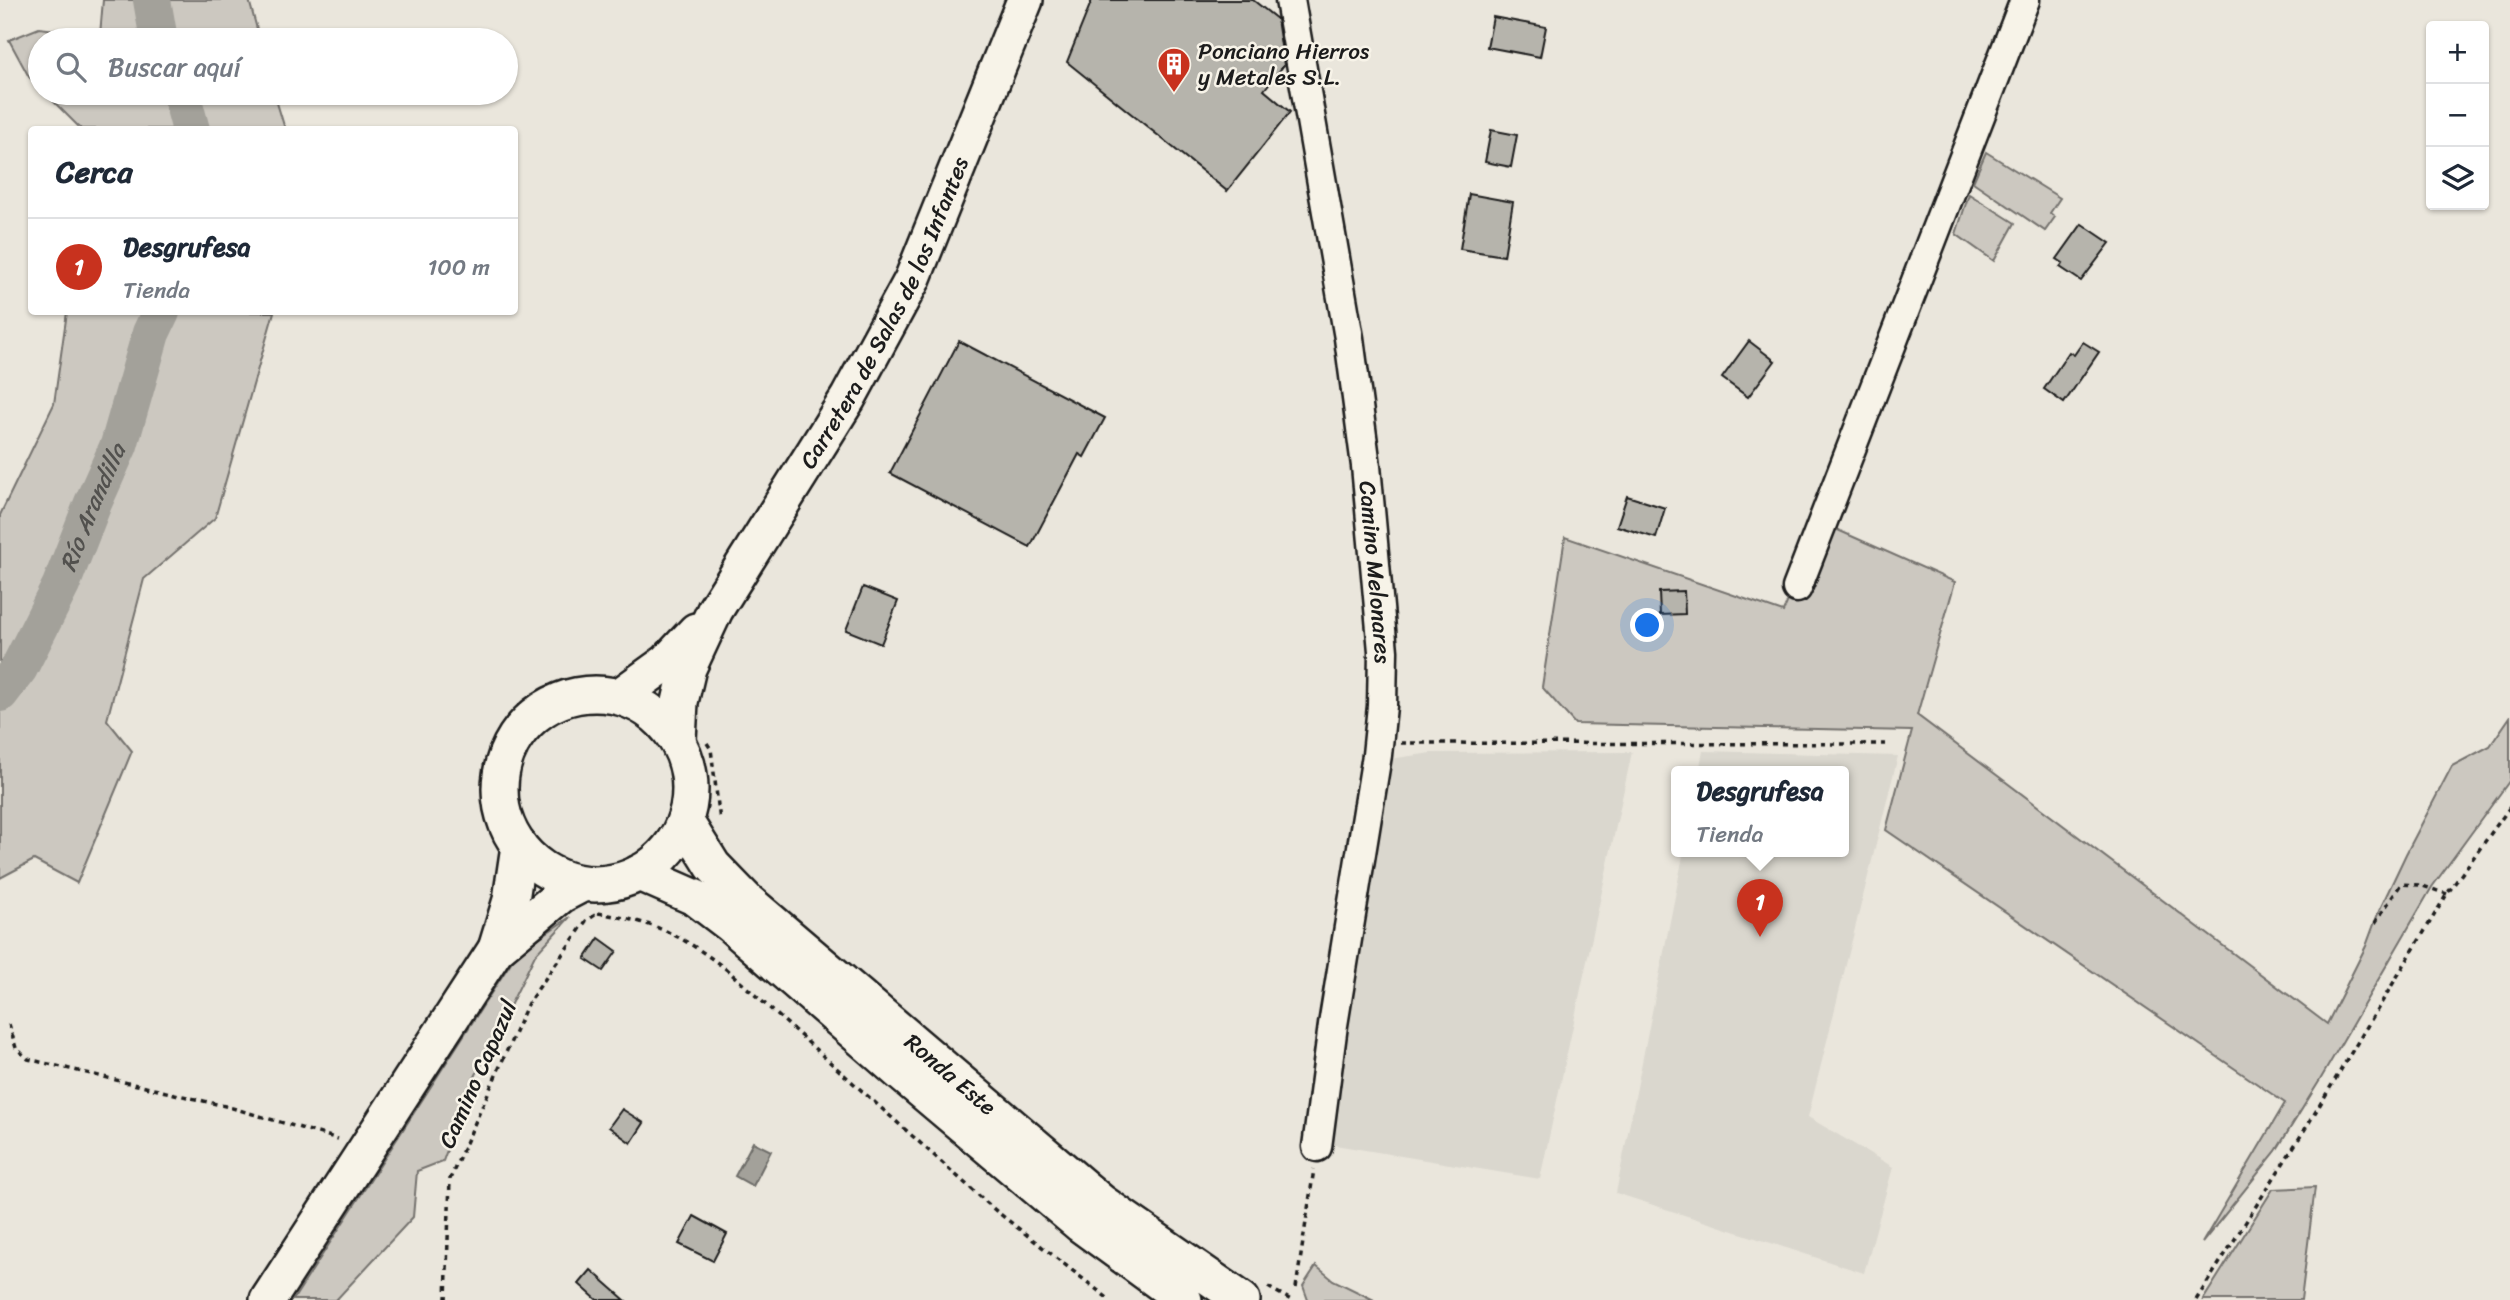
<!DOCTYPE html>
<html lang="es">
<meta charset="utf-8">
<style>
body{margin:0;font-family:Sriracha,sans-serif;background:#f6f6f7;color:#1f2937}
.controls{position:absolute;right:21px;top:21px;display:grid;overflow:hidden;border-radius:7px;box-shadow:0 2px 5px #0004}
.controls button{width:63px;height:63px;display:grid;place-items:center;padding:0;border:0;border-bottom:2px solid #e0e1e3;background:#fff;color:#1f2937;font:35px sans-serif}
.you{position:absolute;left:1648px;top:626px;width:24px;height:24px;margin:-18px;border:5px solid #fff;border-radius:50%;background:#1a73e8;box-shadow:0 0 0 10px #1a73e833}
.badge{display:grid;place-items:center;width:46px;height:46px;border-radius:50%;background:#c8321e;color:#fff;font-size:23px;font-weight:700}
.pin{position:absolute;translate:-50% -58px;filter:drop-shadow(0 2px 4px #0008)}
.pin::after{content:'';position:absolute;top:37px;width:24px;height:21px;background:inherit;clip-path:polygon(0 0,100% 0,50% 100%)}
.popup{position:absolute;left:1671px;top:766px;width:178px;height:91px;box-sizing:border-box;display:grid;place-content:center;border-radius:7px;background:#fff;filter:drop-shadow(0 2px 5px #0005);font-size:23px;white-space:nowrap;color:#747a83}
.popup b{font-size:26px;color:#1f2937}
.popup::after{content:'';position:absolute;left:50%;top:100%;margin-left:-14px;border:14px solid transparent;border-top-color:#fff}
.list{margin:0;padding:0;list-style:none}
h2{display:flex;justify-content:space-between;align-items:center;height:91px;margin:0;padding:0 28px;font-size:30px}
h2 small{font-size:23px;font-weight:400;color:#747a83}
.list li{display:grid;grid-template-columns:46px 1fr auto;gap:21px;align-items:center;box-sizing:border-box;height:98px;padding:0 28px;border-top:2px solid #e0e1e3}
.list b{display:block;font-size:26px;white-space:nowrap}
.list p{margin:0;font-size:23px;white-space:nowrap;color:#747a83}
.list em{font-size:23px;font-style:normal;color:#747a83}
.icon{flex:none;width:38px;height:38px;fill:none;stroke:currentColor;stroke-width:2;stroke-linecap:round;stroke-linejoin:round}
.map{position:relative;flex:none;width:2510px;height:1300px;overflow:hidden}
.search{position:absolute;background:#fff;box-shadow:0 2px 5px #0004;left:28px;top:28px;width:490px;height:77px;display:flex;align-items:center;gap:18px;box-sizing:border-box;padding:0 24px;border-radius:38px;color:#747a83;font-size:26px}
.panel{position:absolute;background:#fff;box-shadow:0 2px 5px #0004;left:28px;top:126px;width:490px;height:189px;border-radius:7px}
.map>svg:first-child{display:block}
</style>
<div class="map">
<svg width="2510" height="1300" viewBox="0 0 2510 1300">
<rect width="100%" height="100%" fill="#eae6dc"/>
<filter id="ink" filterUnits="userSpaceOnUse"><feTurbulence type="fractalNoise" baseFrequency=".0143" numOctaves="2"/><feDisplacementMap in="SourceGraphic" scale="14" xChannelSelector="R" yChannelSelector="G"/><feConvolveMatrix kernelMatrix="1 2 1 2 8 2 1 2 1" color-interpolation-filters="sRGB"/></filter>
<g filter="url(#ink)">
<g fill="#dad7ce">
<polygon points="1703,751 1898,756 1808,1117 1893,1167 1864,1273 1616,1193 1684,851 1844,851 1844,771 1699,771"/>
<polygon points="1632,752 1540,1179 1329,1144 1390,759 1431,753"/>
</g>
<g fill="#ccc8c0" stroke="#74726e" stroke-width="2">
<polygon points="103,0 249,0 260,40 40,40 40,88 29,77 9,40 39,28 100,35"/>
<polygon points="45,93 274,93 285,129 81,129"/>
<polygon points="1986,152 2060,198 2050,213 2055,217 2045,231 1973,182"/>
<polygon points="1969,194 2015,223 1994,261 1956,234"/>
<polygon points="67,312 274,312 215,518 144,579 107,720 132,751 77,883 34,860 0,878 0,515 54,404"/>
<polygon points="1822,523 1955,582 1917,715 2327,1024 2366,946 2379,911 2406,854 2452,766 2490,746 2510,717 2510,780 2432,887 2320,1080 2276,1151 2202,1243 2285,1103 1886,830 1912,731 1575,724 1542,687 1565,537 1783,612"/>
<polygon points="570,917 535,955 469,1089 443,1161 417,1171 413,1217 336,1300 293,1300 517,953"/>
<polygon points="2315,1187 2301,1300 2203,1300 2273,1189"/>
<polygon points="1316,1266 1333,1280 1374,1300 1308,1300 1303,1286"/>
</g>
<polygon fill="#a3a19a" stroke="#6d6c68" stroke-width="2" points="753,1142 771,1151 753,1186 735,1176"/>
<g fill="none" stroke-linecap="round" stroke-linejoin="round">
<g stroke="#a3a19a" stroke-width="38">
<polyline points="152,0 159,40"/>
<polyline points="181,93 191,130"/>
<path id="s1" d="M 0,693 L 19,668 L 61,585 L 93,503 L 119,445 L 151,333 L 161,312"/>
</g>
</g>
<g fill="#b6b4ac" stroke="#1c1c1c" stroke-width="2">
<polygon points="1092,0 1253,0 1277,19 1284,65 1264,90 1290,112 1227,191 1067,62"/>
<polygon points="1493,17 1546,27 1540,57 1487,47"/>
<polygon points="1491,130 1517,135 1511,167 1485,162"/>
<polygon points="1469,194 1513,202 1504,256 1460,249"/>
<polygon points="2082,224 2110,243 2081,281 2060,267 2063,263 2057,259"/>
<polygon points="959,341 1105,418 1084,457 1079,454 1030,547 890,473"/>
<polygon points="1749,341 1775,361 1748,397 1722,378"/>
<polygon points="2083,342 2099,352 2064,403 2044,389 2069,352 2074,355"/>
<polygon points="1627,496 1665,508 1656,538 1617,526"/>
<polygon points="863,587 898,601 881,644 846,630"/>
<polygon points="1684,591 1685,614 1660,615 1659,592"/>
<polygon points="599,938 617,951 603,971 585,959"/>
<polygon points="622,1109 644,1123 631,1143 609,1127"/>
<polygon points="694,1216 727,1234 713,1261 679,1244"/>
<polygon points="591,1270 625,1300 597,1300 579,1284"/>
</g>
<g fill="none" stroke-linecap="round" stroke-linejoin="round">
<defs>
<g id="minor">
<path id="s2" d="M 1290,0 L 1349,338 L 1366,466 L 1383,651 L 1382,706 L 1377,755 L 1333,1025 L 1317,1147"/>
<polyline points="1797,588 2025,0"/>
</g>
<g id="major">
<circle cx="595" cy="789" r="95"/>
<polyline points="620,696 667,662 696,631"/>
<path id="s3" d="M 678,740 L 680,702 L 688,668 L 715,610 L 848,398 L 912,280 L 1025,0"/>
<path id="s4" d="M 685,821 L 713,866 L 746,900 L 1102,1203 L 1242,1300"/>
<polyline points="639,873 696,898 730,924 902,1074 1080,1224 1184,1300"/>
<polyline points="496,949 511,900 519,846"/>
<polyline points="268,1300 496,949 561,895 582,884"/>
</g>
</defs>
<use href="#minor" stroke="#1c1c1c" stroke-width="33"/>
<use href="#major" stroke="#1c1c1c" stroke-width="40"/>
<g stroke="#1c1c1c" stroke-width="3.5" stroke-dasharray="5 5" stroke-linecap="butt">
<polyline points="707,743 711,749 720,821"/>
<polyline points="1401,743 1890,744"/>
<path d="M 598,913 C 657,923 678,933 726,969 L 995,1210 L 1110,1300"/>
<polyline points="2375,923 2401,884 2420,885 2447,894"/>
<polyline points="9,1024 16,1048 28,1059 229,1107 338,1139"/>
<polyline points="1268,1287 1291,1300"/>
<polyline points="1296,1288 1314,1169"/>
<polyline points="446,1300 450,1179 528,1003 586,921 598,913"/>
<polyline points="2196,1300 2307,1126 2447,894 2510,807"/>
</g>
<use href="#minor" stroke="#f7f3e8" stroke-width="28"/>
<use href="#major" stroke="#f7f3e8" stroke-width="35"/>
</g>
</g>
<defs>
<symbol id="building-pin" viewBox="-11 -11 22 30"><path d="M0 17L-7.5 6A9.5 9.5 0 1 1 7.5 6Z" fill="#c8321e" stroke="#f7f3e8"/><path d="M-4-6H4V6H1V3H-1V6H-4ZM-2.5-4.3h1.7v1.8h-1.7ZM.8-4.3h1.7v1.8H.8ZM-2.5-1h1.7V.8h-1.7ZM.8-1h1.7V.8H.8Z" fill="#fff"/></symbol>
</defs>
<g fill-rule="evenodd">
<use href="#building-pin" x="1155" y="45" width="38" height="52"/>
</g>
<g text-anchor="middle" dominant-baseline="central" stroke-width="5" stroke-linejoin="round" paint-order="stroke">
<g font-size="23" fill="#1c1c1c" stroke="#f7f3e8" text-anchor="start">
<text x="1198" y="51">Ponciano Hierros<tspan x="1198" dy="26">y Metales S.L.</tspan></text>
</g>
<g font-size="23" fill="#1c1c1c" stroke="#f7f3e8">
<text stroke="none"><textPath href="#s3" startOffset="480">Carretera de Salas de los Infantes</textPath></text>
<text stroke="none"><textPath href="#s2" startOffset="579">Camino Melonares</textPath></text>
<text transform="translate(478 1074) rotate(-66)">Camino Capazul</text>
<text stroke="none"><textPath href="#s4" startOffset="369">Ronda Este</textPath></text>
</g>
<g font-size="24" font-style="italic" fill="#52514e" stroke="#f7f3e8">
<text stroke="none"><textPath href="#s1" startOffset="208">Río Arandilla</textPath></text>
</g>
</g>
</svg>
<div class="controls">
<button>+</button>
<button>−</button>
<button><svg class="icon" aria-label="layers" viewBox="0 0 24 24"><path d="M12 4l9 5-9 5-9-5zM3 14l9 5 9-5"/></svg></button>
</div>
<div class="you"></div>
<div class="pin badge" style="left:1760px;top:937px">1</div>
<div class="popup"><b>Desgrufesa</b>Tienda</div>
<div class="search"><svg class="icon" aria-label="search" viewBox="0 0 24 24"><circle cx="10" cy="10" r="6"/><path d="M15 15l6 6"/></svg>Buscar aquí</div>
<section class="panel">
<h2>Cerca<small></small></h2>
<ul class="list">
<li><span class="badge">1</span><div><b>Desgrufesa</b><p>Tienda</p></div><em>100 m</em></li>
</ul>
</section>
</div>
